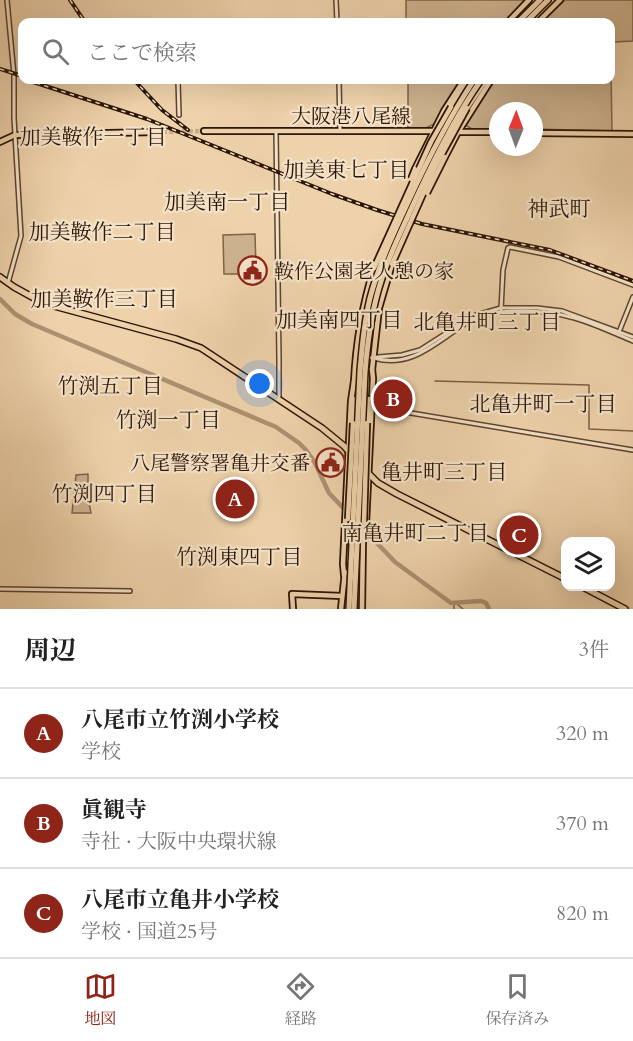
<!DOCTYPE html>
<html lang="ja">
<meta charset="utf-8">
<style>
body{margin:0;font-family:Cardo,"Noto Serif JP",serif;background:#f6f6f6;color:#222}
.controls{position:absolute;right:18px;bottom:18px;display:grid;overflow:hidden;border-radius:12px;box-shadow:0 6px 24px #0002}
.controls button{width:54px;height:54px;display:grid;place-items:center;padding:0;border:0;border-bottom:2px solid #e0e0e0;background:#fff;color:#222;font:30px sans-serif}
.compass{position:absolute;left:489px;top:102px;width:54px;height:54px;border-radius:50%;background:#fff;box-shadow:0 6px 24px #0002;rotate:1deg}
.you{position:absolute;left:260px;top:384px;width:21px;height:21px;margin:-15px;border:4px solid #fff;border-radius:50%;background:#1a73e8;box-shadow:0 0 0 9px #1a73e833}
.badge{display:grid;place-items:center;width:39px;height:39px;border-radius:50%;background:#8f2418;color:#fff;font-size:20px;font-weight:700}
.pin{position:absolute;translate:-50% -50%;border:3px solid #fff;box-shadow:0 2px 6px #0006}
.list{margin:0;padding:0;list-style:none}
h2{display:flex;justify-content:space-between;align-items:center;height:78px;margin:0;padding:0 24px;font-size:26px}
h2 small{font-size:20px;font-weight:400;color:#767676}
.list li{display:grid;grid-template-columns:39px 1fr auto;gap:18px;align-items:center;box-sizing:border-box;height:90px;padding:0 24px;border-top:2px solid #e0e0e0}
.list b{display:block;font-size:22px;white-space:nowrap}
.list p{margin:0;font-size:20px;white-space:nowrap;color:#767676}
.list em{font-size:20px;font-style:normal;color:#767676}
.icon{flex:none;width:33px;height:33px;fill:none;stroke:currentColor;stroke-width:2;stroke-linecap:round;stroke-linejoin:round}
.map{position:relative;flex:none;width:633px;height:609px;overflow:hidden}
.search{position:absolute;background:#fff;box-shadow:0 6px 24px #0002;left:18px;right:18px;top:18px;height:66px;display:flex;align-items:center;gap:15px;box-sizing:border-box;padding:0 21px;border-radius:12px;color:#767676;font-size:22px}
.sheet{height:348px;background:#fff}
nav{display:flex;justify-content:space-around;align-items:center;box-sizing:border-box;height:84px;border-top:2px solid #e0e0e0;background:#fff;font-size:16px;color:#767676}
nav a{display:grid;justify-items:center;gap:3px}
nav .on{color:#8f2418}
.map>svg:first-child{display:block}
</style>
<div class="map">
<svg width="633" height="609" viewBox="0 0 633 609">
<rect width="100%" height="100%" fill="#eed2ab"/>
<filter id="stains"><feTurbulence type="fractalNoise" baseFrequency=".00333" numOctaves="4"/><feColorMatrix values="0 0 0 0 .2 0 0 0 0 .09 0 0 0 0 .02 0 0 0 .5 -.17"/></filter>
<radialGradient id="worn" r=".72"><stop offset=".6" stop-color="#630" stop-opacity="0"/><stop offset="1" stop-color="#630" stop-opacity=".3"/></radialGradient>
<g fill="#cdb28f" stroke="#7c644a" stroke-width="1.5">
<polygon points="406,0 525,0 504,22 406,22"/>
<polygon points="565,0 633,0 633,41 614,42 611,45 610,22 542,22"/>
<polygon points="611,73 612,131 534,129 534,111 498,111 498,129 472,129 465,125 495,80 610,80"/>
<polygon points="408,80 461,80 434,124 426,128 408,129"/>
<polygon points="255,234 256,268 252,268 252,274 224,274 223,235"/>
<polygon points="88,474 88,498 91,513 72,513 76,475"/>
</g>
<g fill="none" stroke-linecap="round" stroke-linejoin="round">
<g stroke="#796046" stroke-width="1.5">
<polyline points="435,381 589,385 589,429 633,431"/>
<polyline points="456,603 463,609"/>
<polyline points="454,609 454,603"/>
</g>
<g stroke="#ac9272" stroke-width="4.5">
<polyline points="0,299 15,314 32,324 276,427 299,443 306,450 315,463 329,493 348,513"/>
<polyline points="356,521 395,562 451,603 481,601 486,603 489,609"/>
</g>
<polyline stroke="#c7ac8a" stroke-width="4.5" stroke-dasharray="4.5 2" stroke-linecap="butt" points="156,132 204,131"/>
<defs>
<g id="minor">
<polyline points="7,0 14,75 14,118 21,236 8,283"/>
<polyline points="336,0 337,22"/>
<polyline points="178,80 179,115"/>
<polyline points="339,80 340,131"/>
<polyline points="276,131 279,359 279,396 278,398"/>
<polyline points="501,310 503,270 508,248 510,247 559,257 633,285"/>
<polyline points="619,332 633,297"/>
<polyline points="366,358 402,355 420,350 473,316 501,308 537,308 562,311 633,337"/>
<path d="M 374,358 C 421,372 448,325 487,314 C 499,311 511,311 523,311 C 568,311 593,324 633,341"/>
<polyline points="372,404 381,408 633,450"/>
<polyline points="0,589 130,591"/>
</g>
<g id="major">
<polyline points="508,22 529,0"/>
<polyline points="538,22 560,0"/>
<polyline points="451,107 468,80"/>
<polyline points="467,108 486,80"/>
<polyline points="204,131 439,131"/>
<polyline points="453,132 498,132"/>
<polyline points="534,133 633,134"/>
<polyline points="0,142 15,135 156,132"/>
<polyline points="445,157 458,132 491,80"/>
<polyline points="415,169 444,111 464,80"/>
<polyline points="372,370 379,308 392,264"/>
<path d="M 354,382 C 356,342 362,306 374,268"/>
<polyline points="353,423 354,399"/>
<polyline points="367,423 369,399"/>
<polyline points="363,537 366,524 373,378 372,369"/>
<polyline points="344,575 343,564 351,401 354,381"/>
<polyline points="293,609 292,594 342,596"/>
<polyline points="341,609 345,572"/>
<polyline points="362,609 363,536"/>
</g>
<g id="highway">
<polyline points="518,22 540,0"/>
<polyline points="526,22 548,0"/>
<polyline points="0,277 14,287 43,303 176,339 201,348 322,428 344,446 354,457"/>
<polyline points="364,469 378,483 397,494 566,579"/>
<polyline points="581,586 625,609"/>
</g>
</defs>
<use href="#minor" stroke="#5c442e" stroke-width="6"/>
<use href="#major" stroke="#2c1504" stroke-width="8"/>
<use href="#highway" stroke="#2c1504" stroke-width="8"/>
<use href="#minor" stroke="#f4e2c8" stroke-width="3"/>
<use href="#major" stroke="#eed2ab" stroke-width="4.5"/>
<use href="#highway" stroke="#eed2ab" stroke-width="5"/>
<defs>
<g id="rail">
<polyline points="70,0 85,22"/>
<polyline points="0,69 22,76"/>
<polyline points="27,80 147,119 332,194 377,210 422,224 550,250 633,281"/>
<polyline points="134,80 162,110 188,130"/>
</g>
</defs>
<use href="#rail" stroke="#2c1504" stroke-width="4"/>
<use href="#rail" stroke="#f4e2c8" stroke-width="1.5" stroke-dasharray="4.5" stroke-linecap="butt"/>
<defs>
<g id="major-bridge">
<polyline points="411,179 415,169"/>
<polyline points="427,193 445,157"/>
<polyline points="392,264 435,167 467,108"/>
<polyline points="374,268 431,142 451,107"/>
<polyline points="348,519 353,423"/>
<polyline points="364,522 367,423"/>
</g>
<g id="highway-bridge">
<path d="M 349,609 L 360,371 C 362,346 364,322 370,298 C 379,264 394,232 409,200 C 428,159 449,118 474,80"/>
<path d="M 354,609 L 365,372 C 367,348 370,323 376,299 C 384,266 399,236 413,205 C 433,162 454,119 481,80"/>
</g>
</defs>
<use href="#major-bridge" stroke="#2c1504" stroke-width="8" stroke-linecap="butt"/>
<use href="#highway-bridge" stroke="#2c1504" stroke-width="8" stroke-linecap="butt"/>
<use href="#major-bridge" stroke="#eed2ab" stroke-width="4.5"/>
<use href="#highway-bridge" stroke="#eed2ab" stroke-width="5"/>
</g>
<defs>
<symbol id="civic-ring" viewBox="-11 -11 22 22"><circle r="9.5" fill="#f4e2c8" stroke="#8f2418" stroke-width="1.5"/><path d="M-.6-6.5H3V-4.5H.6V-3L4-1V1h2V6H-6V1h2V-1L-.6-3ZM-1.2 2.5V6h2.4V2.5Z" fill="#8f2418"/></symbol>
</defs>
<g fill-rule="evenodd">
<use href="#civic-ring" x="236" y="254" width="33" height="33"/>
<use href="#civic-ring" x="314" y="446" width="33" height="33"/>
</g>
<g text-anchor="middle" dominant-baseline="central" stroke-width="4.5" stroke-linejoin="round" paint-order="stroke">
<g font-size="20" fill="#2c1504" stroke="#f4e2c8">
<text x="351" y="116">大阪港八尾線</text>
</g>
<g font-size="20" fill="#2c1504" stroke="#f4e2c8" text-anchor="start">
<text x="274" y="271">鞍作公園老人憩の家</text>
<text x="310" y="463" text-anchor="end">八尾警察署亀井交番</text>
</g>
<g font-size="21" fill="#2c1504" stroke="#f4e2c8">
<text x="93" y="137">加美鞍作一丁目</text>
<text x="346" y="170">加美東七丁目</text>
<text x="227" y="202">加美南一丁目</text>
<text x="559" y="209">神武町</text>
<text x="102" y="232">加美鞍作二丁目</text>
<text x="104" y="299">加美鞍作三丁目</text>
<text x="339" y="320">加美南四丁目</text>
<text x="487" y="322">北亀井町三丁目</text>
<text x="110" y="386">竹渕五丁目</text>
<text x="543" y="404">北亀井町一丁目</text>
<text x="168" y="420">竹渕一丁目</text>
<text x="444" y="472">亀井町三丁目</text>
<text x="104" y="494">竹渕四丁目</text>
<text x="415" y="533">南亀井町二丁目</text>
<text x="239" y="557">竹渕東四丁目</text>
</g>
</g>
<rect width="100%" height="100%" filter="url(#stains)"/>
<rect width="100%" height="100%" fill="url(#worn)"/>
</svg>
<div class="controls">
<button><svg class="icon" aria-label="layers" viewBox="0 0 24 24"><path d="M12 4l9 5-9 5-9-5zM3 14l9 5 9-5"/></svg></button>
</div>
<svg class="compass" viewBox="-18 -18 36 36"><path d="M0-13l5 13h-10z" fill="#e53935"/><path d="M0 13l5-13h-10z" fill="#767676"/></svg>
<div class="you"></div>
<div class="pin badge" style="left:235px;top:499px">A</div>
<div class="pin badge" style="left:393px;top:399px">B</div>
<div class="pin badge" style="left:519px;top:535px">C</div>
<div class="search"><svg class="icon" aria-label="search" viewBox="0 0 24 24"><circle cx="10" cy="10" r="6"/><path d="M15 15l6 6"/></svg>ここで検索</div>
</div>
<section class="sheet">
<h2>周辺<small>3件</small></h2>
<ul class="list">
<li><span class="badge">A</span><div><b>八尾市立竹渕小学校</b><p>学校</p></div><em>320 m</em></li>
<li><span class="badge">B</span><div><b>眞観寺</b><p>寺社 · 大阪中央環状線</p></div><em>370 m</em></li>
<li><span class="badge">C</span><div><b>八尾市立亀井小学校</b><p>学校 · 国道25号</p></div><em>820 m</em></li>
</ul>
</section>
<nav>
<a class="on"><svg class="icon" aria-label="map" viewBox="0 0 24 24"><path d="M3 6l6-2 6 2 6-2v14l-6 2-6-2-6 2zM9 4v14M15 6v14"/></svg>地図</a>
<a><svg class="icon" aria-label="directions" viewBox="0 0 24 24"><path d="M12 3l9 9-9 9-9-9zM9 14v-3h6M13 9l2 2-2 2"/></svg>経路</a>
<a><svg class="icon" aria-label="saved" viewBox="0 0 24 24"><path d="M7 4h10v16l-5-4-5 4z"/></svg>保存済み</a>
</nav>
